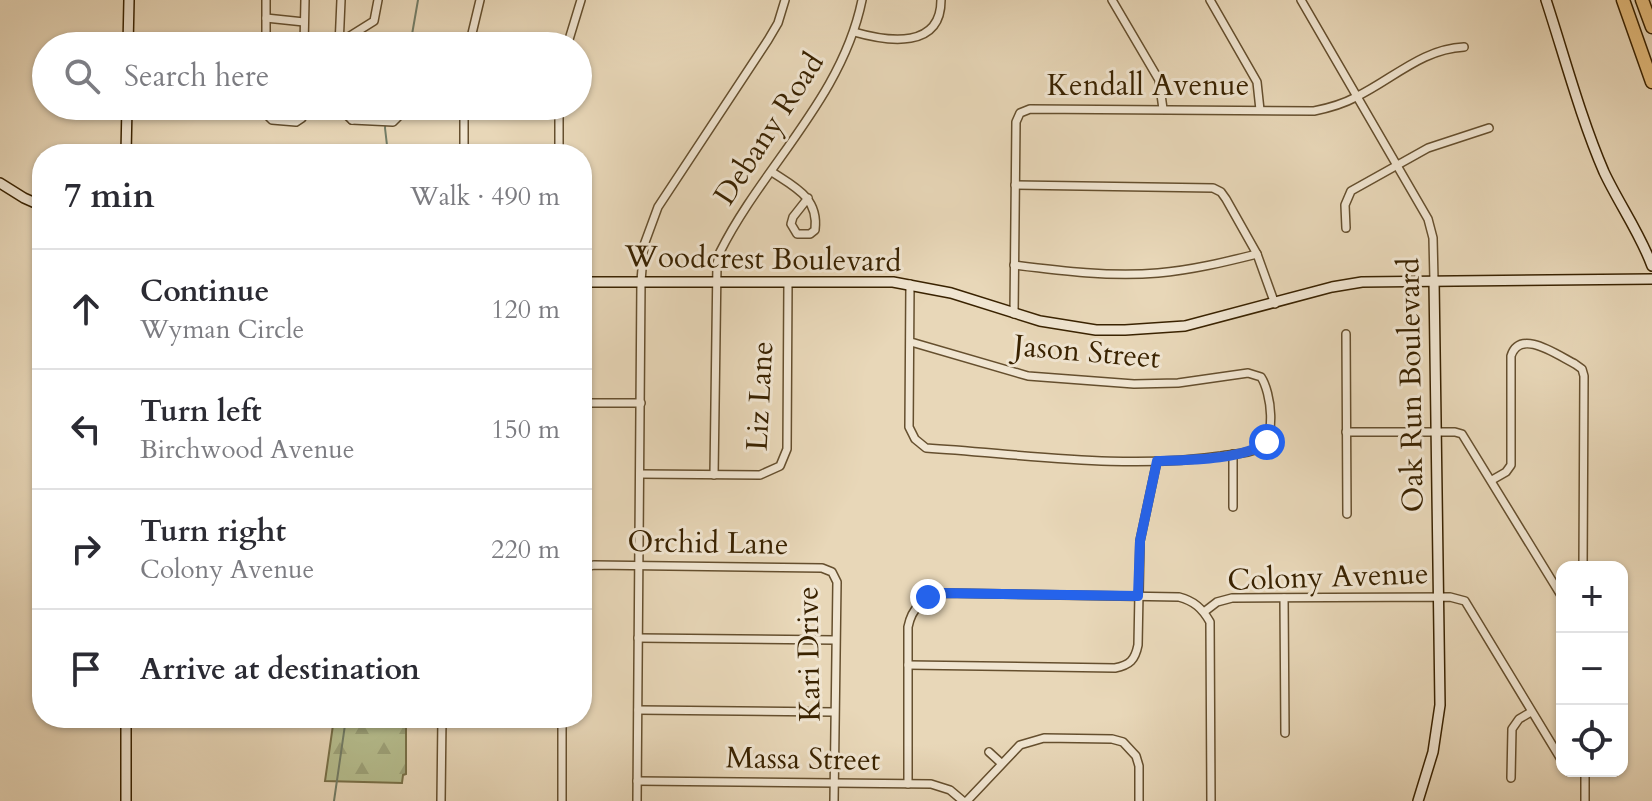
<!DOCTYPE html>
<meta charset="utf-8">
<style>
body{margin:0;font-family:Cardo,serif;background:#f7f7f7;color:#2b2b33}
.controls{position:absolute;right:24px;bottom:24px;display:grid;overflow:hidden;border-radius:16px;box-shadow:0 2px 6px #0004}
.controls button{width:72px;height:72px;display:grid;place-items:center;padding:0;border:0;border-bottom:2px solid #e1e1e2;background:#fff;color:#2b2b33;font:40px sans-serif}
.stop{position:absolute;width:24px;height:24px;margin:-18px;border:6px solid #2563eb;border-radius:50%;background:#fff}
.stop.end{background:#2563eb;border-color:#fff;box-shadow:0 2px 8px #0008}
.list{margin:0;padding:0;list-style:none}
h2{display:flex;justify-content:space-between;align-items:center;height:104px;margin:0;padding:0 32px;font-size:34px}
h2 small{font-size:26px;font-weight:400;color:#7c7c81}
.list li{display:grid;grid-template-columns:52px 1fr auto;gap:24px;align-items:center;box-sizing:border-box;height:120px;padding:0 32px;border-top:2px solid #e1e1e2}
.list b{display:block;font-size:30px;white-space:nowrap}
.list p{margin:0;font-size:26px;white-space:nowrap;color:#7c7c81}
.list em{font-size:26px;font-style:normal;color:#7c7c81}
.icon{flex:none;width:44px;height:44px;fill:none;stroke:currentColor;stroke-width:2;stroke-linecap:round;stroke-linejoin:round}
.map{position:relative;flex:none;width:1652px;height:801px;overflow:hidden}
.search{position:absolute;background:#fff;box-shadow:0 2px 6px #0004;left:32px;top:32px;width:560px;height:88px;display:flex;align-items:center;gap:20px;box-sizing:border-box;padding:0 28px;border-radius:44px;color:#7c7c81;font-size:30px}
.panel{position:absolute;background:#fff;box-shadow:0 2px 6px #0004;left:32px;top:144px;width:560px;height:584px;border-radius:32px}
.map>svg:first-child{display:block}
</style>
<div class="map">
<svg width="1652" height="801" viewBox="0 0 1652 801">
<defs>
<pattern id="forest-firs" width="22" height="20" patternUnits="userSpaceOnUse" patternTransform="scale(2)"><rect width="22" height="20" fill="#b6be8f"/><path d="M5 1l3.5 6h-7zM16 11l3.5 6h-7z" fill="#9da37a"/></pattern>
</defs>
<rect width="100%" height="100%" fill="#e8d7b8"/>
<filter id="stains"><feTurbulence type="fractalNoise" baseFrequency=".0025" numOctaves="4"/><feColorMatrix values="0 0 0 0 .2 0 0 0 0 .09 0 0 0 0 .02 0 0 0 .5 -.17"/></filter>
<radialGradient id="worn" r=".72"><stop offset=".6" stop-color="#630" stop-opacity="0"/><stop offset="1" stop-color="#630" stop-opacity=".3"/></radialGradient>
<polygon fill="url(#forest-firs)" stroke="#787048" stroke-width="2" points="334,718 406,718 406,774 403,775 402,783 325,781"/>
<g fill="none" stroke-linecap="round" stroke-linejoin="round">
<g stroke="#727d67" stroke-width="2">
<polyline points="410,46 418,0"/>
<polyline points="387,106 385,128 388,154"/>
<polyline points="334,801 346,718"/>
</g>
<defs>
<g id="street">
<polyline points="1112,0 1159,80 1163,109"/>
<polyline points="1210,0 1257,82 1260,110"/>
<polyline points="1301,0 1428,219 1433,238 1434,280"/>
<polyline points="266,18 304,22"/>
<path d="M 854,32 C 889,42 941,49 941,0"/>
<polyline points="342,41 374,21 378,0"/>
<polyline points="266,46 266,0"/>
<polyline points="304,46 305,0"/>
<polyline points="339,46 341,0"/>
<polyline points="469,46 480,0"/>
<polyline points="567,46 581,0"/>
<polyline points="265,106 267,115 272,120 296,122 302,118 305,106"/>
<polyline points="337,106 352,120"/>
<polyline points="367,106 352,120 393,122 398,117 400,106"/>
<polyline points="464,154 464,106"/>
<polyline points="559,154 559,106"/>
<path d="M 772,172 C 795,187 819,198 815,230 L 810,234 L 797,234 L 791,224 L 793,217 L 808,198"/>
<polyline points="1015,185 1213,188 1221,192 1226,199 1257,254 1275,304"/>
<polyline points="1346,228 1345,205 1351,191 1428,148 1489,128"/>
<path d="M 1014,265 C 1062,271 1110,277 1158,273 C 1192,270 1225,262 1257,254"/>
<path d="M 910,284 L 909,427 L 915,439 L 926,448 C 1022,454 1126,470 1221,456 C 1232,454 1247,454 1257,449 C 1278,440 1271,392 1261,377 L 1248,373 L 1178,383 L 1134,384 L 1028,376 L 911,342"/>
<path d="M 1014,314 L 1016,122 L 1020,113 L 1030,109 L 1314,111 C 1329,108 1343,104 1356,97 C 1393,79 1422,49 1464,47"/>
<polyline points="1346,334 1347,514"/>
<polyline points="582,403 641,403"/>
<polyline points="1346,432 1455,432 1462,434 1562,597"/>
<polyline points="1233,454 1233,507"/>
<polyline points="640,474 760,475 780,466 787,449 788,282"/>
<path d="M 714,475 L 717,264 L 720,252 C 763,166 842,98 862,0"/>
<path d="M 1492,480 L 1506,472 L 1511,465 L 1511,356 C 1520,328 1557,355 1575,364 L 1582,369 L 1584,376 L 1583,567"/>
<polyline points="582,568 594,565 822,568 832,572 837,582 834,801"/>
<polyline points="1284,598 1285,733"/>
<polyline points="1204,612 1217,602 1232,598 1450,597 1465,601 1562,761"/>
<polyline points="638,638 835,640"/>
<path d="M 908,665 L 1115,668 C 1130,665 1135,660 1138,645 L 1140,541 L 1157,461"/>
<polyline points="638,710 834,712"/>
<polyline points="989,752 1001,763"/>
<polyline points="1585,771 1585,801"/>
<polyline points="1511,778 1512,729 1519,719 1531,712"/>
<polyline points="637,781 931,784 950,790 963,801"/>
<path d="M 908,784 L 908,627 C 912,607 923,599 942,593 L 1179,597 C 1194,601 1202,608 1210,622 L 1211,801"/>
<polyline points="441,801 442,718"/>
<polyline points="562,801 562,718"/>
<polyline points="637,801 641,281 644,245 658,207 768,40 778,23 785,0"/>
<polyline points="967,801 1020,745 1044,738 1112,739 1123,742 1136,756 1139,766 1139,801"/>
</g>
<g id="secondary">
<path d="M 1546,0 C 1564,55 1581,119 1604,172 C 1619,204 1640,233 1652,266"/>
<polyline points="128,46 129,0"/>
<polyline points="126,154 127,106"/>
<polyline points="0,183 24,198 42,206"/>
<polyline points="582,282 893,282 951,293 1040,321 1096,330 1125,330 1185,326 1332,287 1362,282 1652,279"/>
<polyline points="126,718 126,801"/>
<polyline points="1418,801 1433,752 1440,705 1434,280"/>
</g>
<g id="highway">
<polyline points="1623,0 1652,82"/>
<polyline points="1642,0 1652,27"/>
</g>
</defs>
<use href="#street" stroke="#654f2e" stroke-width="10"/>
<use href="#secondary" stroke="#392200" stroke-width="12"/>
<use href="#highway" stroke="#392200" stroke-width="15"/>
<use href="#street" stroke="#f0e5d1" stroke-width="7"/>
<use href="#secondary" stroke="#f0e5d1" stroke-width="9"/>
<use href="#highway" stroke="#e4bc7c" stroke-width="12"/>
</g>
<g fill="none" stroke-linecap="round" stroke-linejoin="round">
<path stroke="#2563eb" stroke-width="10" d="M 928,597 L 942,593 L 1138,596 L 1140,541 L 1157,461 C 1188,460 1243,460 1267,442"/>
</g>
<g text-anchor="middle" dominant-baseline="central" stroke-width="6" stroke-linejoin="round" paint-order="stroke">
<g font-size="30" fill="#392200" stroke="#f0e5d1">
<text x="1148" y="85">Kendall Avenue</text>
<text transform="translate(769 129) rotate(-57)">Debany Road</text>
<text transform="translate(763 259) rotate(1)">Woodcrest Boulevard</text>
<text transform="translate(1087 352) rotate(5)">Jason Street</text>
<text transform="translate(1411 385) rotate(-91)">Oak Run Boulevard</text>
<text transform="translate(760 396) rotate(-87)">Liz Lane</text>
<text transform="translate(708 543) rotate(1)">Orchid Lane</text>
<text transform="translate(1328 577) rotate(-2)">Colony Avenue</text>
<text transform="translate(809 654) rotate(-91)">Kari Drive</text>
<text transform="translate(803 759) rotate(1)">Massa Street</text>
</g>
</g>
<rect width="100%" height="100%" filter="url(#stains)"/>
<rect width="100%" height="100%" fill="url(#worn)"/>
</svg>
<div class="controls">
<button>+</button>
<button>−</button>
<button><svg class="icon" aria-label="locate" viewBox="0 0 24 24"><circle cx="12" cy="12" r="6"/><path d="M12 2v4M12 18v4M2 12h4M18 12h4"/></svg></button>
</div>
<div class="stop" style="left:1267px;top:442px"></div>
<div class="stop end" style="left:928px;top:597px"></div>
<div class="search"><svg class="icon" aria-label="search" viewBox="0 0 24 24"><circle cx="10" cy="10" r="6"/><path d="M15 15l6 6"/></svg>Search here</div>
<section class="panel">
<h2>7 min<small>Walk · 490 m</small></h2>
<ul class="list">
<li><svg class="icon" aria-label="ahead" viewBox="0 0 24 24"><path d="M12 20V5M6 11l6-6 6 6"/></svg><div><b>Continue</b><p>Wyman Circle</p></div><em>120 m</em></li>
<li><svg class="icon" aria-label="left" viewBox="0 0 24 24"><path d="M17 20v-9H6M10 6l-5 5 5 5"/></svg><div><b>Turn left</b><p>Birchwood Avenue</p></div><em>150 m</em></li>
<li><svg class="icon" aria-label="right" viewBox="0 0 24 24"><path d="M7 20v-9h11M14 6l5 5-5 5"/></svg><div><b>Turn right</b><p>Colony Avenue</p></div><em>220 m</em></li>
<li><svg class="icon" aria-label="arrive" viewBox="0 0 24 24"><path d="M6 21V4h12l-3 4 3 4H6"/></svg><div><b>Arrive at destination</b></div></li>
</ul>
</section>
</div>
